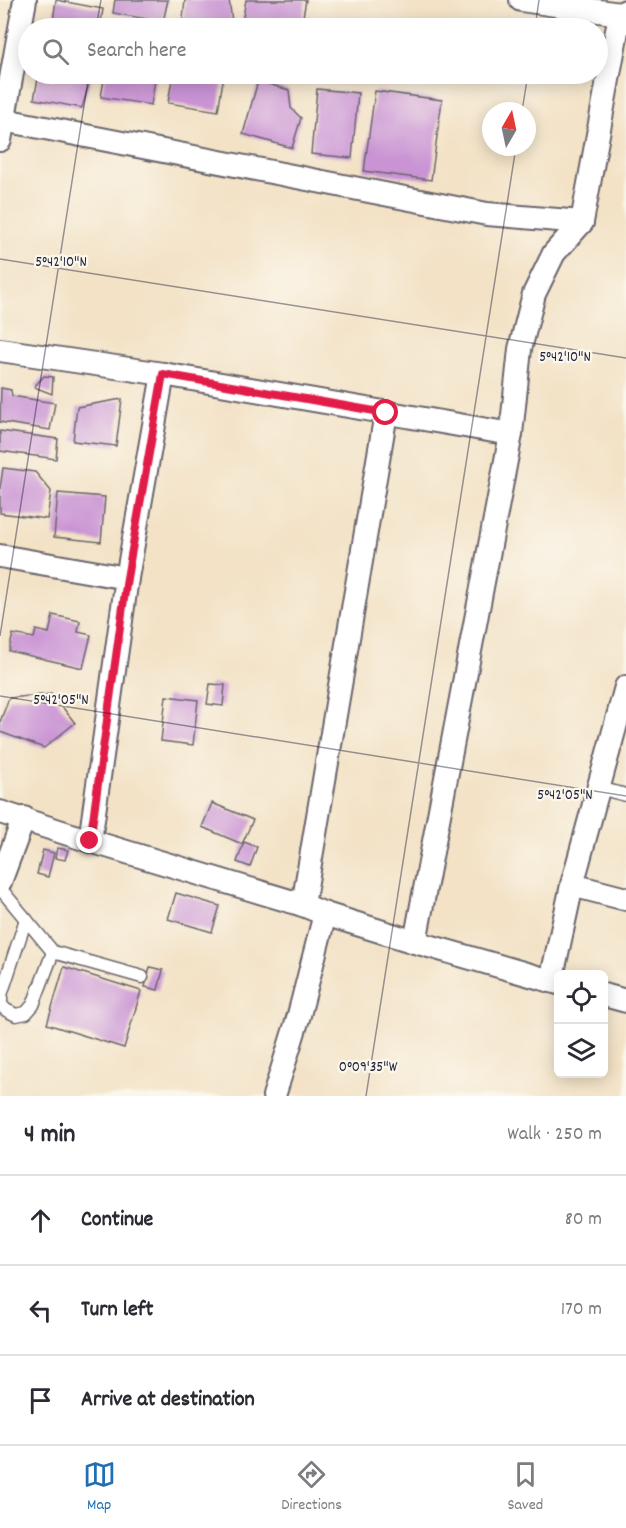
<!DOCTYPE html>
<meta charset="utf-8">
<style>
body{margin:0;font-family:Dekko,sans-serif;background:#f7f7f7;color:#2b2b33}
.controls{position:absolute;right:18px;bottom:18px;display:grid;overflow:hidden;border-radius:9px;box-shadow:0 3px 15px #0003}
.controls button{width:54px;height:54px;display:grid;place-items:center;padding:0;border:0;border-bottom:2px solid #e1e1e2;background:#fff;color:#2b2b33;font:30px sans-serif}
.compass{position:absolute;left:482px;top:102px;width:54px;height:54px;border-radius:50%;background:#fff;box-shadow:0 3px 15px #0003;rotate:9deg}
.stop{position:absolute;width:18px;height:18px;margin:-14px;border:4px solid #e11d48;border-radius:50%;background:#fff}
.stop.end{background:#e11d48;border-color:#fff;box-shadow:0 2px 6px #0008}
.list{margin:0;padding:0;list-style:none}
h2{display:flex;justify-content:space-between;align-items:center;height:78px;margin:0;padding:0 24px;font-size:26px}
h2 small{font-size:20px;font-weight:400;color:#7c7c81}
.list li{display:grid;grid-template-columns:39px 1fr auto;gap:18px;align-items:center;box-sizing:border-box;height:90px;padding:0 24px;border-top:2px solid #e1e1e2}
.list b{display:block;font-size:22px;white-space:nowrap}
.list em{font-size:20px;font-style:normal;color:#7c7c81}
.icon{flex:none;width:33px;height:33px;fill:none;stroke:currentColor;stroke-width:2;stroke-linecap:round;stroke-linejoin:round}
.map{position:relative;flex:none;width:626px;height:1096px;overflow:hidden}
.search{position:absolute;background:#fff;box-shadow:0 3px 15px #0003;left:18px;right:18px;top:18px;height:66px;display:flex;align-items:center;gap:15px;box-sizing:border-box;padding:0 21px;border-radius:33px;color:#7c7c81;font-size:22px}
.sheet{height:348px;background:#fff}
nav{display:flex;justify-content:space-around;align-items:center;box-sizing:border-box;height:84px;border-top:2px solid #e1e1e2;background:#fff;font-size:16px;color:#7c7c81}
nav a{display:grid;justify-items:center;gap:3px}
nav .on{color:#1f6fb2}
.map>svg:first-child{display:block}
</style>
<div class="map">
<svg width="626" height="1096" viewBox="0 0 626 1096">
<rect width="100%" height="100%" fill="#fbf7ec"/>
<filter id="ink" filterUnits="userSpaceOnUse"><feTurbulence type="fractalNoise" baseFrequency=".0167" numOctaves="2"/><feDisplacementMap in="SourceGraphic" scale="12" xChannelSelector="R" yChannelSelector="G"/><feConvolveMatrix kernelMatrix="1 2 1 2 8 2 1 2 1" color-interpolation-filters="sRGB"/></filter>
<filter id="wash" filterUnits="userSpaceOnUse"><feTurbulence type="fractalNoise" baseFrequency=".008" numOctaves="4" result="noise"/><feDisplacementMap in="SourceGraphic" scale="24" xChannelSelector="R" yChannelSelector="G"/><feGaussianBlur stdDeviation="1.35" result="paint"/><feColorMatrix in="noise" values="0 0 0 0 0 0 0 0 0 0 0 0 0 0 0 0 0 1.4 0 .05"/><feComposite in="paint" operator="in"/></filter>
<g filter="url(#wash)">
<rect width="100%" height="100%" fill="#f3e2c6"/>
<g id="blocks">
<g fill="#c993d4">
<polygon points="56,0 103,9 100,28 52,28"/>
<polygon points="115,0 168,0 163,22 113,13"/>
<polygon points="185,0 229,0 233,28 182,28"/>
<polygon points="246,0 306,0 301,28 241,28"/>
<polygon points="39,74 92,74 82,108 34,99"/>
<polygon points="105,74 156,74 151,105 101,97"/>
<polygon points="173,74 224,74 218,111 168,103"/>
<polygon points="258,81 289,90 291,108 301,118 292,148 243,134"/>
<polygon points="317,89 358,93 352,158 311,154"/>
<polygon points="375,91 442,100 431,180 364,171"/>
<polygon points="44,376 53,377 52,394 34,387"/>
<polygon points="1,388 11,390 12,396 55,403 50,430 0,422"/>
<polygon points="122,399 116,446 73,441 77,407"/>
<polygon points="0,431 58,439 56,459 0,451"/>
<polygon points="3,468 35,472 51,491 47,519 0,513 0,488"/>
<polygon points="58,493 105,497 101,542 54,537"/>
<polygon points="53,615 80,621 78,632 91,635 83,668 9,651 13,634 34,638 36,630 49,633"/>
<polygon points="210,684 225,685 223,706 207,704"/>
<polygon points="52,694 75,723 44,748 0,732 0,722 9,698"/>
<polygon points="166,696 198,700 193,745 161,741"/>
<polygon points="212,803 253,820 242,844 202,827"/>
<polygon points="244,842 257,847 250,867 237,862"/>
<polygon points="57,848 68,850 65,860 55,858"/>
<polygon points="43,850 54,853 48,877 37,874"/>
<polygon points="176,893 220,906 212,932 168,919"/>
<polygon points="64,967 141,991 124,1048 47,1024"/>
<polygon points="150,967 163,970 158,990 145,987"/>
</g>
</g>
</g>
<g filter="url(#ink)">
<use href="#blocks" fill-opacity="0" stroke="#6b656c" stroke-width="1.5"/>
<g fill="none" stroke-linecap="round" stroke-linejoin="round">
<defs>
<g id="service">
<polyline points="599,788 626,795"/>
<polyline points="0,888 53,952 142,977"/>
<polyline points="26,919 1,995 1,1005 6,1010 16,1015 26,1013 33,1005 53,952"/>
</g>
<g id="minor">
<polyline points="521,0 620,14"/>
<polyline points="4,120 487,214 582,222 620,14 626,11"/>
<polyline points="0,140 25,0"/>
<polyline points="0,350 163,374 511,434"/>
<polyline points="0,556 127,578"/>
<polyline points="0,812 90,841 303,905 325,914 415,942 558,983"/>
<polyline points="90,841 127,578 163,374"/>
<polyline points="0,882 24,818"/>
<polyline points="572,885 626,899"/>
<polyline points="303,905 386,413"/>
<polyline points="415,942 511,434 520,349 534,294 554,253 582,222"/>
<polyline points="551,981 572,885 626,687"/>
<polyline points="604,995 626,1001"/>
<polyline points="274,1096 299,1015 325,914"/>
</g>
</defs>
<use href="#service" stroke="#6b656c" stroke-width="15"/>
<use href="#minor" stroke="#6b656c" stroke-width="26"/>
<use href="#service" stroke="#fff" stroke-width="12"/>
<use href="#minor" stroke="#fff" stroke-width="22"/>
</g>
</g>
<g fill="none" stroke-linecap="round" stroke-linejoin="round" filter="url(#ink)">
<polyline stroke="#e11d48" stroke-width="8" points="90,841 127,578 163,374 386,413"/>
</g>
<path fill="none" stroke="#22223b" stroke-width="1.5" stroke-opacity="0.45" d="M 96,28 L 101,0M 535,28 L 539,0M 522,111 L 528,74M 0,259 L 626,358M 0,636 L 89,74M 0,696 L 626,796M 366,1096 L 516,147"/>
<g font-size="15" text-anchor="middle" fill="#22223b" stroke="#fbf7ec" stroke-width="4.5" stroke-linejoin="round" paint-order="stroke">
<text x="61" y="266">5°42'10"N</text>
<text x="565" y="361">5°42'10"N</text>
<text x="61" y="704">5°42'05"N</text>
<text x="565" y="799">5°42'05"N</text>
<text x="368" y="1071">0°09'35"W</text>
</g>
</svg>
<div class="controls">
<button><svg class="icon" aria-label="locate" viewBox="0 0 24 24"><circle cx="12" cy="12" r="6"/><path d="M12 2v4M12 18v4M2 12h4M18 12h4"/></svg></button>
<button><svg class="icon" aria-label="layers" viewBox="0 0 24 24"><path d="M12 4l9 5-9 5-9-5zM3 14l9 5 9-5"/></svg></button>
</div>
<svg class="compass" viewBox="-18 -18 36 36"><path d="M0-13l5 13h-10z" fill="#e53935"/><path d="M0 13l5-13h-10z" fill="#7c7c81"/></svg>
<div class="stop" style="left:386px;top:413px"></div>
<div class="stop end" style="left:90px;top:841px"></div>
<div class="search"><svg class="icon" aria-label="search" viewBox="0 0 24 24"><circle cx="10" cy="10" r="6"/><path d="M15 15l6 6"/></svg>Search here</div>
</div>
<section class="sheet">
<h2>4 min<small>Walk · 250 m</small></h2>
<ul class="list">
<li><svg class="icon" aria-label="ahead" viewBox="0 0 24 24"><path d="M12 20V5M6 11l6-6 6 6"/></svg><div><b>Continue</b></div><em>80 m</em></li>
<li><svg class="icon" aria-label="left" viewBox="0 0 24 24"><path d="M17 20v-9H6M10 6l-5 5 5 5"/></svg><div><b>Turn left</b></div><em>170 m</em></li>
<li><svg class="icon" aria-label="arrive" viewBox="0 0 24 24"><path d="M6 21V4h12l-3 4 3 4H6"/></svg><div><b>Arrive at destination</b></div></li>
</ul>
</section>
<nav>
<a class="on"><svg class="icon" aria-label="map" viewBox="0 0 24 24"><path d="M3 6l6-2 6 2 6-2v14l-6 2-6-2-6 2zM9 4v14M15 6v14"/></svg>Map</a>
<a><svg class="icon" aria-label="directions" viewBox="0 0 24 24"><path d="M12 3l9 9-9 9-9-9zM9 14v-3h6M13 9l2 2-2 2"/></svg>Directions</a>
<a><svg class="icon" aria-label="saved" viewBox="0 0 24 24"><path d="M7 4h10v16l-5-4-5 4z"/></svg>Saved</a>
</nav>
